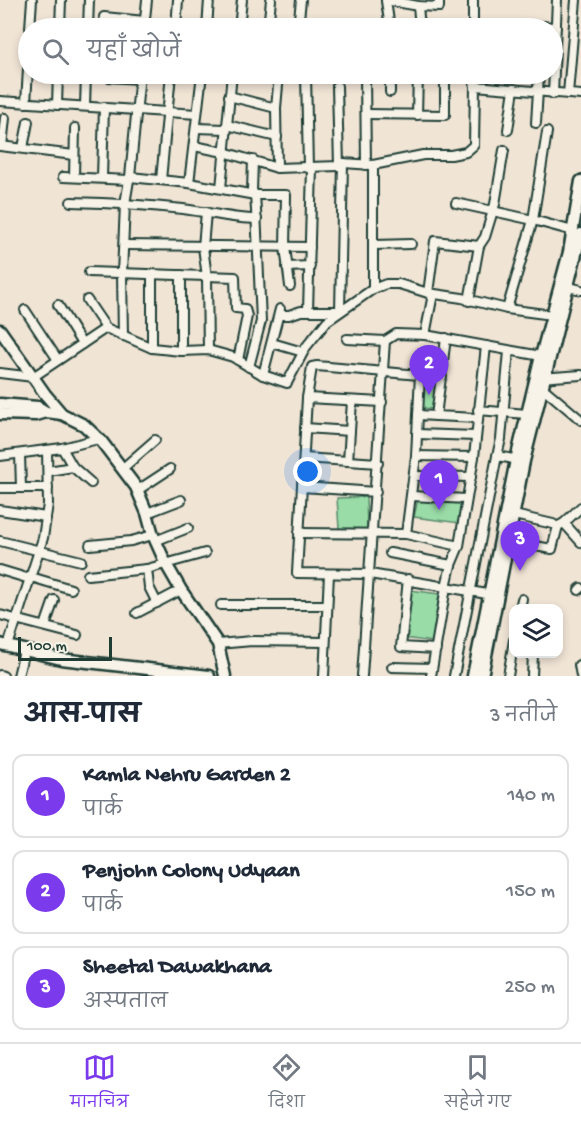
<!DOCTYPE html>
<html lang="hi">
<meta charset="utf-8">
<style>
body{margin:0;font-family:"Gochi Hand","Playpen Sans Deva",sans-serif;background:#f6f6f7;color:#1f2937}
.controls{position:absolute;right:18px;bottom:18px;display:grid;overflow:hidden;border-radius:12px;box-shadow:0 3px 9px #0003}
.controls button{width:54px;height:54px;display:grid;place-items:center;padding:0;border:0;border-bottom:2px solid #e0e1e3;background:#fff;color:#1f2937;font:30px sans-serif}
.scale{position:absolute;left:18px;bottom:15px;width:94px;box-sizing:border-box;padding-left:6px;border:3px solid #1f3d34;border-top:0;font-size:16px;line-height:21px;white-space:nowrap;color:#1f3d34;-webkit-text-stroke:4px #f7f3e8;paint-order:stroke}
.you{position:absolute;left:308px;top:472px;width:21px;height:21px;margin:-15px;border:4px solid #fff;border-radius:50%;background:#1a73e8;box-shadow:0 0 0 9px #1a73e833}
.badge{display:grid;place-items:center;width:39px;height:39px;border-radius:50%;background:#7c3aed;color:#fff;font-size:20px;font-weight:700}
.pin{position:absolute;translate:-50% -50px;filter:drop-shadow(0 2px 3px #0008)}
.pin::after{content:'';position:absolute;top:32px;width:21px;height:18px;background:inherit;clip-path:polygon(0 0,100% 0,50% 100%)}
.list{margin:0;padding:0;list-style:none}
h2{display:flex;justify-content:space-between;align-items:center;height:78px;margin:0;padding:0 24px;font-size:26px}
h2 small{font-size:20px;font-weight:400;color:#747a83}
.list li{display:grid;grid-template-columns:39px 1fr auto;gap:18px;align-items:center;box-sizing:border-box;height:84px;margin:0 12px 12px;padding:0 12px;border:2px solid #e0e1e3;border-radius:12px}
.list b{display:block;font-size:22px;white-space:nowrap}
.list p{margin:0;font-size:20px;white-space:nowrap;color:#747a83}
.list em{font-size:20px;font-style:normal;color:#747a83}
.icon{flex:none;width:33px;height:33px;fill:none;stroke:currentColor;stroke-width:2;stroke-linecap:round;stroke-linejoin:round}
.map{position:relative;flex:none;width:581px;height:676px;overflow:hidden}
.search{position:absolute;background:#fff;box-shadow:0 3px 9px #0003;left:18px;right:18px;top:18px;height:66px;display:flex;align-items:center;gap:15px;box-sizing:border-box;padding:0 21px;border-radius:33px;color:#747a83;font-size:22px}
.sheet{height:366px;background:#fff}
nav{display:flex;justify-content:space-around;align-items:center;box-sizing:border-box;height:84px;border-top:2px solid #e0e1e3;background:#fff;font-size:16px;color:#747a83}
nav a{display:grid;justify-items:center;gap:3px}
nav .on{color:#7c3aed}
.map>svg:first-child{display:block}
</style>
<div class="map">
<svg width="581" height="676" viewBox="0 0 581 676">
<rect width="100%" height="100%" fill="#f0e4d5"/>
<filter id="ink" filterUnits="userSpaceOnUse"><feTurbulence type="fractalNoise" baseFrequency=".0167" numOctaves="2"/><feDisplacementMap in="SourceGraphic" scale="12" xChannelSelector="R" yChannelSelector="G"/><feConvolveMatrix kernelMatrix="1 2 1 2 8 2 1 2 1" color-interpolation-filters="sRGB"/></filter>
<g filter="url(#ink)">
<g fill="#99dca7" stroke="#5c8c6e" stroke-width="1.5">
<polygon points="423,380 436,382 435,409 422,408"/>
<polygon points="366,497 367,530 339,529 337,498"/>
<polygon points="418,499 463,504 460,523 414,517"/>
<polygon points="410,590 439,594 433,642 404,638"/>
</g>
<g fill="none" stroke-linecap="round" stroke-linejoin="round">
<defs>
<g id="street">
<polyline points="386,0 418,6 439,7 439,0"/>
<polyline points="473,0 473,28"/>
<polyline points="386,1 390,28"/>
<polyline points="418,6 420,28"/>
<polyline points="104,17 145,21"/>
<polyline points="473,26 501,28"/>
<polyline points="30,28 32,0"/>
<polyline points="60,28 61,0"/>
<polyline points="88,28 89,0"/>
<polyline points="144,28 147,0"/>
<polyline points="176,28 178,0"/>
<polyline points="207,28 209,0"/>
<polyline points="239,28 242,0"/>
<polyline points="268,28 271,0"/>
<polyline points="298,28 301,0"/>
<polyline points="541,28 541,26 556,27"/>
<polyline points="257,74 278,79"/>
<polyline points="306,74 308,168"/>
<polyline points="365,74 366,165"/>
<polyline points="448,74 472,77"/>
<polyline points="108,77 139,79"/>
<polyline points="337,86 339,166"/>
<polyline points="475,86 581,95"/>
<polyline points="390,92 390,74"/>
<polyline points="553,94 557,0"/>
<polyline points="568,94 576,0"/>
<polyline points="229,96 276,108"/>
<polyline points="0,101 197,114"/>
<polyline points="26,103 28,69"/>
<polyline points="57,105 58,74"/>
<polyline points="85,106 86,74"/>
<polyline points="366,114 445,115 445,74"/>
<polyline points="417,115 418,74"/>
<polyline points="536,123 539,74"/>
<polyline points="227,125 277,137"/>
<polyline points="196,128 226,129"/>
<polyline points="508,130 514,89"/>
<polyline points="0,146 74,155"/>
<polyline points="2,146 5,118"/>
<polyline points="194,146 224,152 277,168 339,166 343,163 373,165 423,155 451,155 466,152 474,145 475,86 472,74"/>
<polyline points="23,148 28,122"/>
<polyline points="373,165 373,289"/>
<polyline points="277,168 276,108 279,74"/>
<polyline points="63,177 129,180 130,177 189,183 255,195 286,195 285,247 290,286"/>
<polyline points="74,177 75,128"/>
<polyline points="130,177 140,74"/>
<polyline points="102,178 104,107"/>
<polyline points="161,180 171,74"/>
<polyline points="189,183 202,74"/>
<polyline points="221,188 232,74"/>
<path d="M 71,202 C 108,203 146,205 183,209 C 208,212 232,219 257,219"/>
<polyline points="456,203 533,220 573,231"/>
<polyline points="206,212 203,247 207,277 208,350"/>
<polyline points="124,245 310,247"/>
<polyline points="374,245 411,244"/>
<polyline points="287,267 310,266"/>
<polyline points="89,272 235,277 236,308 245,309 247,316 238,360"/>
<polyline points="152,275 152,348"/>
<polyline points="181,275 181,351"/>
<polyline points="565,286 581,290"/>
<polyline points="428,293 435,241 479,246"/>
<polyline points="87,300 106,328"/>
<polyline points="469,301 479,246 485,237 495,204 504,150"/>
<polyline points="58,305 82,344"/>
<polyline points="507,309 533,220 547,132"/>
<polyline points="25,310 58,360"/>
<polyline points="308,311 312,168"/>
<polyline points="340,311 343,163"/>
<polyline points="279,315 289,315 301,311 340,311"/>
<polyline points="425,335 433,294"/>
<polyline points="123,336 122,274 125,204 129,180"/>
<polyline points="446,338 436,416 477,418"/>
<polyline points="347,339 385,341"/>
<polyline points="272,343 303,352"/>
<polyline points="249,367 261,321 256,210 255,195 252,191 253,160"/>
<polyline points="0,373 33,377 106,328 152,348 181,351 208,350 233,357 263,375 287,383 306,347 327,321 373,289 386,284 399,284 428,293 462,298 507,309 552,315"/>
<polyline points="263,375 280,309"/>
<polyline points="442,377 317,366 312,367 307,398 297,573 370,574 493,595"/>
<polyline points="540,378 581,375"/>
<polyline points="542,387 581,420"/>
<polyline points="307,398 382,402"/>
<polyline points="478,410 527,414"/>
<polyline points="418,415 436,416"/>
<polyline points="305,428 350,431"/>
<polyline points="417,434 476,436"/>
<polyline points="62,448 73,467 91,483"/>
<polyline points="20,454 21,488"/>
<polyline points="0,456 62,448 98,439"/>
<polyline points="416,456 474,457"/>
<polyline points="497,456 501,439 509,351"/>
<polyline points="304,458 378,463"/>
<polyline points="348,461 352,401"/>
<polyline points="123,468 155,440"/>
<polyline points="48,471 73,467"/>
<polyline points="414,476 471,477"/>
<polyline points="302,487 376,492"/>
<polyline points="0,488 48,488"/>
<polyline points="138,490 170,469"/>
<polyline points="412,496 466,499"/>
<polyline points="0,510 46,517"/>
<polyline points="147,513 181,500"/>
<polyline points="514,515 553,524"/>
<polyline points="564,523 581,542"/>
<polyline points="299,533 406,534 459,546"/>
<polyline points="406,534 416,456 420,374"/>
<polyline points="0,541 81,561"/>
<polyline points="155,541 188,528"/>
<polyline points="90,545 131,541 153,535"/>
<polyline points="535,546 552,549 558,526 564,523 581,507"/>
<polyline points="390,553 451,565"/>
<polyline points="0,570 30,579"/>
<polyline points="88,575 147,569"/>
<polyline points="31,577 71,589"/>
<polyline points="408,579 401,647 436,649"/>
<polyline points="579,590 581,588"/>
<polyline points="157,603 149,587 147,569 205,553"/>
<polyline points="221,605 326,605"/>
<polyline points="520,608 522,599"/>
<polyline points="137,613 181,590"/>
<polyline points="0,615 77,635"/>
<polyline points="45,626 54,600"/>
<polyline points="218,644 252,641 325,642"/>
<polyline points="8,646 43,538 48,504 47,450"/>
<polyline points="392,667 432,668"/>
<polyline points="0,675 3,676"/>
<polyline points="18,676 24,651"/>
<polyline points="324,676 329,574"/>
<polyline points="362,676 385,341 396,334 425,335 541,356"/>
<polyline points="431,676 446,587 451,565 459,546 474,457 486,346"/>
<polyline points="454,676 497,456 520,460"/>
<polyline points="508,676 514,640"/>
<polyline points="532,676 533,654"/>
<polyline points="581,676 579,665 581,664"/>
</g>
<g id="secondary">
<polyline points="0,330 45,394 62,414 84,425 102,442 136,487 147,513 153,535 166,564 181,590 218,644 225,676"/>
<polyline points="0,404 38,407 46,412 62,414"/>
<polyline points="0,414 36,415 46,412"/>
<polyline points="0,644 61,659 209,676"/>
<polyline points="473,676 516,460 541,356 569,252 581,181"/>
<polyline points="482,676 524,461 581,234"/>
</g>
</defs>
<use href="#street" stroke="#1f3d34" stroke-width="12"/>
<use href="#secondary" stroke="#1f3d34" stroke-width="15"/>
<use href="#street" stroke="#f7f3e8" stroke-width="8"/>
<use href="#secondary" stroke="#f7f3e8" stroke-width="10"/>
</g>
</g>
</svg>
<div class="controls">
<button><svg class="icon" aria-label="layers" viewBox="0 0 24 24"><path d="M12 4l9 5-9 5-9-5zM3 14l9 5 9-5"/></svg></button>
</div>
<div class="scale">100 m</div>
<div class="you"></div>
<div class="pin badge" style="left:439px;top:510px">1</div>
<div class="pin badge" style="left:429px;top:395px">2</div>
<div class="pin badge" style="left:520px;top:571px">3</div>
<div class="search"><svg class="icon" aria-label="search" viewBox="0 0 24 24"><circle cx="10" cy="10" r="6"/><path d="M15 15l6 6"/></svg>यहाँ खोजें</div>
</div>
<section class="sheet">
<h2>आस-पास<small>3 नतीजे</small></h2>
<ul class="list">
<li><span class="badge">1</span><div><b>Kamla Nehru Garden 2</b><p>पार्क</p></div><em>140 m</em></li>
<li><span class="badge">2</span><div><b>Penjohn Colony Udyaan</b><p>पार्क</p></div><em>150 m</em></li>
<li><span class="badge">3</span><div><b>Sheetal Dawakhana</b><p>अस्पताल</p></div><em>250 m</em></li>
</ul>
</section>
<nav>
<a class="on"><svg class="icon" aria-label="map" viewBox="0 0 24 24"><path d="M3 6l6-2 6 2 6-2v14l-6 2-6-2-6 2zM9 4v14M15 6v14"/></svg>मानचित्र</a>
<a><svg class="icon" aria-label="directions" viewBox="0 0 24 24"><path d="M12 3l9 9-9 9-9-9zM9 14v-3h6M13 9l2 2-2 2"/></svg>दिशा</a>
<a><svg class="icon" aria-label="saved" viewBox="0 0 24 24"><path d="M7 4h10v16l-5-4-5 4z"/></svg>सहेजे गए</a>
</nav>
